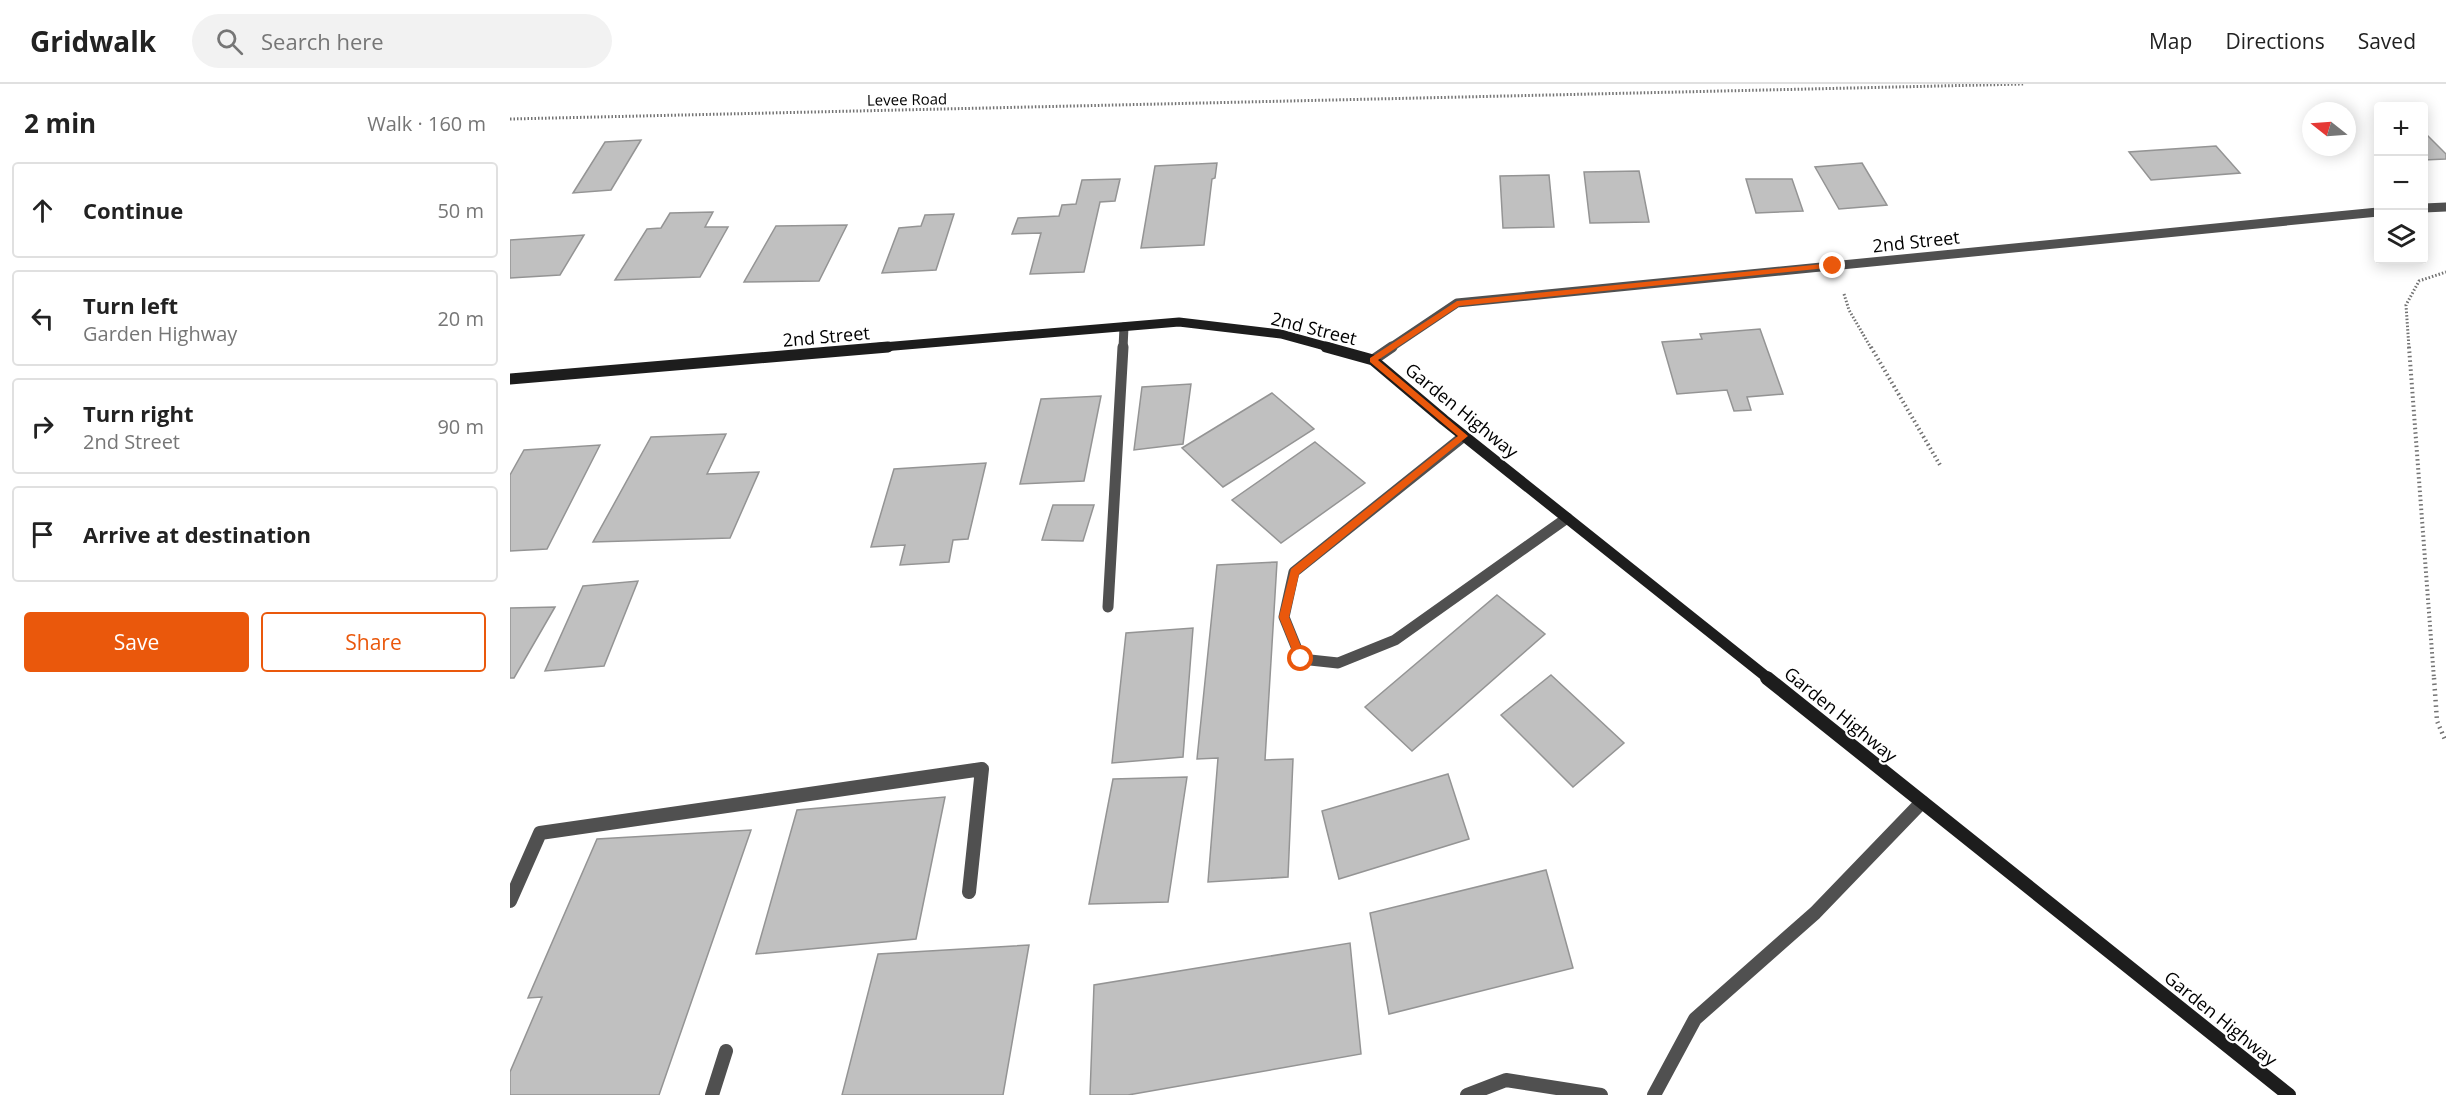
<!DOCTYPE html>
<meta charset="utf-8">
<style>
body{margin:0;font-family:"Open Sans",sans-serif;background:#f2f2f2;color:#222}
.controls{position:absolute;right:18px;top:18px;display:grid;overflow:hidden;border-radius:6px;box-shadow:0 3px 15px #0003}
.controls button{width:54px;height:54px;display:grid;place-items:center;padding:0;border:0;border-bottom:2px solid #e0e0e0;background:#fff;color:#222;font:30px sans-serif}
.compass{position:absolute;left:1792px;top:18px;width:54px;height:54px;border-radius:50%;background:#fff;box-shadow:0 3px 15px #0003;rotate:287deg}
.stop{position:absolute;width:18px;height:18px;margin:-14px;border:4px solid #ea580c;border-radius:50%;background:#fff}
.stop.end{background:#ea580c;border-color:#fff;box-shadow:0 2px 6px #0008}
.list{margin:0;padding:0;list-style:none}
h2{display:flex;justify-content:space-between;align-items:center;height:78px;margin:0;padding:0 24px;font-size:26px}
h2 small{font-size:20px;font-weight:400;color:#767676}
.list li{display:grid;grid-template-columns:39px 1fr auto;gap:18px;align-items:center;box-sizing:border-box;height:96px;margin:0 12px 12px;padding:0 12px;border:2px solid #e0e0e0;border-radius:6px}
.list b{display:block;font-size:22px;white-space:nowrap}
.list p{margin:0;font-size:20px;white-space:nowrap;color:#767676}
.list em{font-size:20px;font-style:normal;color:#767676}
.actions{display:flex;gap:12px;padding:18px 24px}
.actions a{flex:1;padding:14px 0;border:2px solid #ea580c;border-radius:6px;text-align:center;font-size:21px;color:#ea580c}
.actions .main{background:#ea580c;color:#fff}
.icon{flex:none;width:33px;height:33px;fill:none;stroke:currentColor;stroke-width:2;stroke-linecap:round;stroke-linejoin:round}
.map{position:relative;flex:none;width:1936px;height:1011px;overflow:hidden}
header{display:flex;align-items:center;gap:36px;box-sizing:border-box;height:84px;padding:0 30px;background:#fff;border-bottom:2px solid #e0e0e0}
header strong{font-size:28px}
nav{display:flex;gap:33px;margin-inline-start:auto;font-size:21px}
.search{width:420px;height:54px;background:#f2f2f2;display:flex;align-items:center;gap:15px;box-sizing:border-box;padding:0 21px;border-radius:33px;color:#767676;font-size:22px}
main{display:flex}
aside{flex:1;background:#fff}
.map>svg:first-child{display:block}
</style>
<header>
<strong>Gridwalk</strong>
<div class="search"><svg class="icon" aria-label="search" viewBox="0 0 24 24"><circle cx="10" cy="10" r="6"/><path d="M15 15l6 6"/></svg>Search here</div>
<nav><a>Map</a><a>Directions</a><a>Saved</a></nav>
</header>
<main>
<aside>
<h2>2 min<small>Walk · 160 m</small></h2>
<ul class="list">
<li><svg class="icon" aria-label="ahead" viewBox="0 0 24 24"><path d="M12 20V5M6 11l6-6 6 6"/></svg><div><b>Continue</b></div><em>50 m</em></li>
<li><svg class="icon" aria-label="left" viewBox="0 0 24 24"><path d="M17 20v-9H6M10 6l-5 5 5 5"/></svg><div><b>Turn left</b><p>Garden Highway</p></div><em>20 m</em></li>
<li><svg class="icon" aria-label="right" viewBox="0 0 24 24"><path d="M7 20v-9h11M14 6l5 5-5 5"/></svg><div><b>Turn right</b><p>2nd Street</p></div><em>90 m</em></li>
<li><svg class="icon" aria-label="arrive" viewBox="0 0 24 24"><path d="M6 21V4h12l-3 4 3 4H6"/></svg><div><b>Arrive at destination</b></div></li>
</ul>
<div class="actions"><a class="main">Save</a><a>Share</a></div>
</aside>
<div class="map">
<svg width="1936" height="1011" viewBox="0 0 1936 1011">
<rect width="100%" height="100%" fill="#fff"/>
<g fill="#c0c0c0" stroke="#949494" stroke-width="1.5">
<polygon points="1914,48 1936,70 1936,75 1914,76"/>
<polygon points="131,56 101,106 63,109 95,58"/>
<polygon points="1706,62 1730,89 1641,96 1619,68"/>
<polygon points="707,79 705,94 702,95 694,161 631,164 645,82"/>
<polygon points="1352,79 1377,121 1329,125 1305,83"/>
<polygon points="1129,87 1139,138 1080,139 1074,88"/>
<polygon points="1039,91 1044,143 993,144 990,92"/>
<polygon points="610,95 605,117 590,118 574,188 520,190 531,149 502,150 508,134 549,132 552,121 566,120 572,96"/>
<polygon points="1236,95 1282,95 1293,127 1246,129"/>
<polygon points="203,128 195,143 218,143 190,193 105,196 137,145 151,144 160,129"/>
<polygon points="444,130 426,186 372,189 389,144 411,142 415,131"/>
<polygon points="337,141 309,197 234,198 266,142"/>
<polygon points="74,151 50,191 0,194 0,156"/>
<polygon points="1250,245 1273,310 1237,313 1241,326 1224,327 1217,306 1167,310 1152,258 1192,255 1190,250"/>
<polygon points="681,300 673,360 624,366 632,303"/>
<polygon points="762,309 804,345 713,403 672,364"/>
<polygon points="591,312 574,397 510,400 531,315"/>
<polygon points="216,350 197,390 249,388 220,454 83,458 141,353"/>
<polygon points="805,358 855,399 771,459 722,416"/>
<polygon points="90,361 37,465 0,467 0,391 14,366"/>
<polygon points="476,379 458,455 443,456 439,478 390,481 395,461 361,463 384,385"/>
<polygon points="543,421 584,421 573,457 532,456"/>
<polygon points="767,478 755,676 783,675 778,793 698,798 708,674 687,675 707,481"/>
<polygon points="128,497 94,582 35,587 73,502"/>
<polygon points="987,511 1035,550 902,667 855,623"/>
<polygon points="45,523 4,594 0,594 0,524"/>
<polygon points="683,544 673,673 602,679 616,549"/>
<polygon points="1041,591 1114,659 1063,703 991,631"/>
<polygon points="938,690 959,755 829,795 812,727"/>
<polygon points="677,693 658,818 579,820 603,695"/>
<polygon points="435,713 406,855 246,870 287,726"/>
<polygon points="241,746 149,1011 0,1011 0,988 32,913 18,914 87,755"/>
<polygon points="1036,786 1063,884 879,930 860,829"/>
<polygon points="840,859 851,970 618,1011 580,1011 584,901"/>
<polygon points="519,861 493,1011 332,1011 368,870"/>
</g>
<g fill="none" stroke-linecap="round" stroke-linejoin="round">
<g stroke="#727272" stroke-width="3" stroke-dasharray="1.5 2" stroke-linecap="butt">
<polyline points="0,35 1515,0"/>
<polyline points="1334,210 1339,226 1361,264"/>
<polyline points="1899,264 1896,221 1909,197 1936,188"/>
</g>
<g stroke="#727272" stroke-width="4" stroke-dasharray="1.5 3" stroke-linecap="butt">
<polyline points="1361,263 1430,381"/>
<polyline points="1899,263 1924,595"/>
</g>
<polyline stroke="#727272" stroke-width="4.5" stroke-dasharray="1.5 4" stroke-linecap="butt" points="1924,594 1927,637 1936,658"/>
<polyline stroke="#505050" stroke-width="9" points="613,264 614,243"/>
<g stroke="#505050" stroke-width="11">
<polyline points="954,352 784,488 774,533 791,575 828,579 885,556 1057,434"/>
<polyline points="598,523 613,263"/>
</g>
<g stroke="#505050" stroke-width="14">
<polyline points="0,817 30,749 472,685 459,808"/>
<polyline points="202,1011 216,967"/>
<polyline points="957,1011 996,996 1091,1011"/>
<polyline points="1144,1011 1185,935 1305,829 1412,718"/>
</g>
<g stroke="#505050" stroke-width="9">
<polyline points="1914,124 1936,123"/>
<polyline points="880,264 947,219 1868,128"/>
</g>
<polyline stroke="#505050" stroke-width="11" points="863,276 882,263"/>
<polyline stroke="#1d1d1d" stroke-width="9" points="361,264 669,238 771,250 822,264"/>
<g stroke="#1d1d1d" stroke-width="11">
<polyline points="816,263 863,276 934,336 1259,595"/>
<polyline points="0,295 378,263"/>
</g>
<polyline stroke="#1d1d1d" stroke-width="14" points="1257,594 1779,1011"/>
</g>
<polygon fill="#ea580c" points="1323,179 1327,182 1326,183 949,222 868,276 958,352 789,490 779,533 796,575 795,578 787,578 769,533 781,485 948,352 860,278 860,274 947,217"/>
<g text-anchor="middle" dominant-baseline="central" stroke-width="4.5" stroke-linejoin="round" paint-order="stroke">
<g font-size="15" fill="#000" stroke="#fff">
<text transform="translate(397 15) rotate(-1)">Levee Road</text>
</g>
<g font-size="18" fill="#000" stroke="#fff">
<text transform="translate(1406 157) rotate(-6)">2nd Street</text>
<text transform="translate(804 244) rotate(14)">2nd Street</text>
<text transform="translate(316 252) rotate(-5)">2nd Street</text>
<text transform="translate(952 326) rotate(39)">Garden Highway</text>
<text transform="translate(1331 630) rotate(39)">Garden Highway</text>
<text transform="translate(1711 934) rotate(39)">Garden Highway</text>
</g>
</g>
</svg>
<div class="controls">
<button>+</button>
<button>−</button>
<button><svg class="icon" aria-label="layers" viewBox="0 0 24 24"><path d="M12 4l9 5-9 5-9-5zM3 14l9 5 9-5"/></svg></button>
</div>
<svg class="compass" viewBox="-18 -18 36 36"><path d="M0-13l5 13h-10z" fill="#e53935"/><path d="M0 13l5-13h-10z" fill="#767676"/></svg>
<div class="stop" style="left:791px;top:575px"></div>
<div class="stop end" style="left:1323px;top:182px"></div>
</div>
</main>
